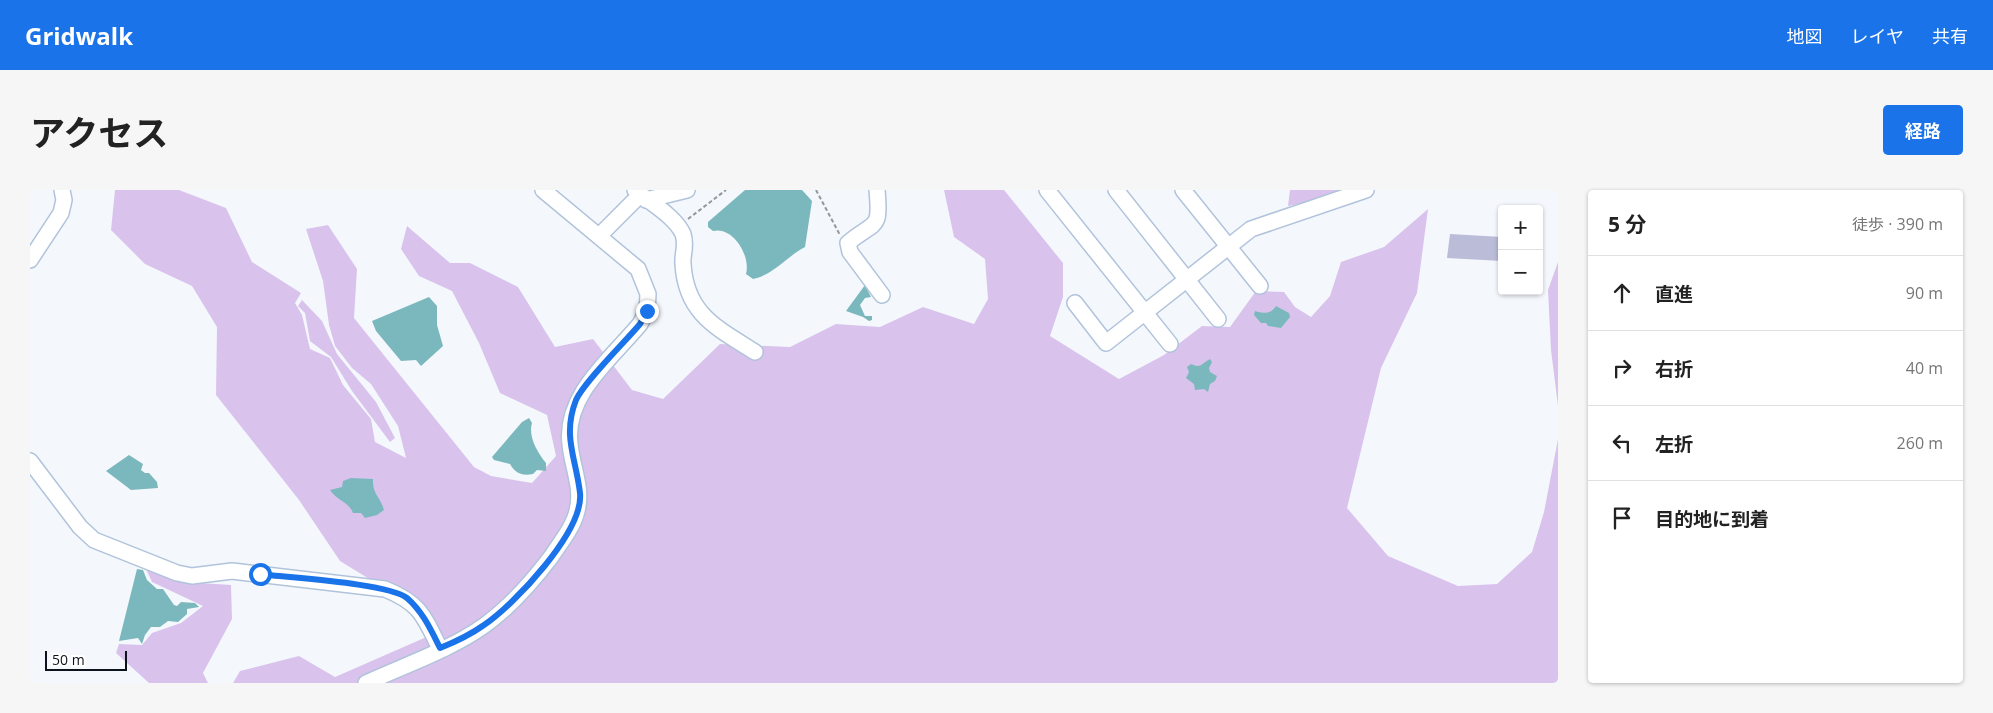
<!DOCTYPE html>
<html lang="ja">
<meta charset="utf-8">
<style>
body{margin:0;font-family:"Open Sans","Noto Sans JP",sans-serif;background:#f6f6f6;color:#222}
.controls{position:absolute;right:15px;top:15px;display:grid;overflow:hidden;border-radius:5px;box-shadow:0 1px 4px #0004}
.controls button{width:45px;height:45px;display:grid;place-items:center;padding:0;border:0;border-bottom:1px solid #e0e0e0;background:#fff;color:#222;font:25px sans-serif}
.scale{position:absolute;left:15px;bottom:12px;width:82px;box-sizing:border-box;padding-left:5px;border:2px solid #0d131c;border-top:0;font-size:14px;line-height:18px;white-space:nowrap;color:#0d131c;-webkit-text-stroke:4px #fff;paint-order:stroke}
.stop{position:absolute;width:15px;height:15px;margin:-11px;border:4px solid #1a73e8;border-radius:50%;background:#fff}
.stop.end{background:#1a73e8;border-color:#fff;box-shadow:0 1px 5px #0008}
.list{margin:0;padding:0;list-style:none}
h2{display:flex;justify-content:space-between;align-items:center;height:65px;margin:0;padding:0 20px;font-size:21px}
h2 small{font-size:16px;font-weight:400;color:#767676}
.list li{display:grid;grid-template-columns:32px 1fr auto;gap:15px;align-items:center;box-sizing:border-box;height:75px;padding:0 20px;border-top:1px solid #e0e0e0}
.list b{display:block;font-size:19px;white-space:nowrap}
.list em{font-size:16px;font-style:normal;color:#767676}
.icon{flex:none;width:28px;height:28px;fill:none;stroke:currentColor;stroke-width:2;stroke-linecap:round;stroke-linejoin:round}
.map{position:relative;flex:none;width:1528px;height:493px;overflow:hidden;border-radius:5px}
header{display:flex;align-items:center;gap:30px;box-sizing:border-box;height:70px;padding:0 25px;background:#1a73e8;color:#fff}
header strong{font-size:24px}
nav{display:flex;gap:28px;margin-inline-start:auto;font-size:18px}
.intro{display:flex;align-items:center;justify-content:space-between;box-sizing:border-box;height:120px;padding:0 30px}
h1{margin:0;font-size:35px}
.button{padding:12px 22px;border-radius:5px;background:#1a73e8;color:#fff;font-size:18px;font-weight:700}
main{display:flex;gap:30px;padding:0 30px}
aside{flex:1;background:#fff;border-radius:5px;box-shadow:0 1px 4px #0004}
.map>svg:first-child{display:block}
</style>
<header>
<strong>Gridwalk</strong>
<nav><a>地図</a><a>レイヤ</a><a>共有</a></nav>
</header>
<div class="intro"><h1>アクセス</h1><a class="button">経路</a></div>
<main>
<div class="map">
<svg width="1528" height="493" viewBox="0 0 1528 493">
<rect width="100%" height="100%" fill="#f4f8fd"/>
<g fill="#d9c3ed">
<polygon points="85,0 149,0 196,18 222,72 271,103 265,113 272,125 280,159 300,168 313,195 341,229 345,252 376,268 368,236 341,194 322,178 305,156 299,135 293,91 276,39 298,35 327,79 324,128 444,277 461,286 502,293 526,266 517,225 470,203 449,153 422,101 389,86 371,59 377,36 420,73 440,73 488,97 525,157 563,149 602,200 633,209 690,154 760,157 806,134 850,137 893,117 944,134 958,109 955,69 924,47 914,0 974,0 1033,73 1033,107 1020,146 1089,189 1134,165 1172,136 1200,137 1226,101 1254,102 1265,117 1281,127 1300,106 1311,72 1354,57 1398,19 1387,103 1351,178 1317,318 1358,366 1428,396 1467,394 1502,362 1514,322 1528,249 1528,493 203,493 210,481 269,466 305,487 401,445 385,417 310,371 269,310 186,205 187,137 162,96 115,74 81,40"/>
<polygon points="1260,0 1318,0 1279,12 1258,16"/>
<polygon points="1528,72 1528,216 1521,160 1518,100"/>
<polygon points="272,110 292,131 307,164 346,212 365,248 360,252 322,201 301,167 280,151 275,123 268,116"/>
<polygon points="115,377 154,392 201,395 202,429 173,483 178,493 119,493 86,463 89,454 112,455 122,443 151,433 173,416 122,392"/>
</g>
<g fill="#7bb8bd">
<path d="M 715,0 L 772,0 L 782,11 L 775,57 C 756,67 745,84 723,89 L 716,84 C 721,66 703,36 683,41 L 678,37 L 678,32 Z"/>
<polygon points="835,95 841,107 835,108 830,115 835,126 842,126 842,130 839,131 833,127 816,121"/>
<polygon points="399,107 407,116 407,135 413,156 391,176 386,170 371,171 346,141 342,131"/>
<path d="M 1246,116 L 1259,123 L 1260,127 L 1251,138 L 1238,136 L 1236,133 L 1231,133 L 1224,125 L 1225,121 C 1234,124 1241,124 1246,116 Z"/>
<path d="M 1180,169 L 1182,172 L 1179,178 L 1180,182 L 1187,186 L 1185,191 L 1180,194 L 1178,202 L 1174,199 L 1165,200 L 1164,194 L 1156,188 L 1159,182 L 1157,177 L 1161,174 C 1171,179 1172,173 1180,169 Z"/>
<path d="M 499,228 L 502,233 C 498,246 507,262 516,273 L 516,281 L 507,280 L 503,284 C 492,286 486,284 480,274 L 464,270 L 462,267 L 492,232 Z"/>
<polygon points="99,265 113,274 111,280 115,283 119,283 127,292 128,298 101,300 76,281"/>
<path d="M 321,288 L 343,289 C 342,304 351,308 354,320 L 347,325 L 335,328 L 331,323 L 323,323 C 319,312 306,310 300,300 L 312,297 L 313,291 Z"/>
<polygon points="107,379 113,380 117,390 127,399 133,399 144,415 147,416 151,412 165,413 169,417 157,419 157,424 148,432 138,431 130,437 121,437 115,445 112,454 108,448 89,451"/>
</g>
<g fill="#babcd8">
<polygon points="1420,44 1472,47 1472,71 1417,68"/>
<polygon points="1509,61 1513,61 1510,80 1509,80"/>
</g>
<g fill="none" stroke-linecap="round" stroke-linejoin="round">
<defs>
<g id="minor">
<path d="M 605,0 C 619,12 645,26 653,44 C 657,56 652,64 653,74 C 656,124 687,138 725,162"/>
<path d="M 847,0 C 851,42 845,30 818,53 L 820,62 L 852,105"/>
<polyline points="1017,0 1140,154"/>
<polyline points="1086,0 1188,129"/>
<polyline points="1153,0 1230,96"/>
<polyline points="616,10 657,0"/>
<polyline points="569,46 610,5"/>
<polyline points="0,70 31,23 34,10 32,0"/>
<polyline points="1045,113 1076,153 1221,39 1336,0"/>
<path d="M 0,271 L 50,337 L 64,350 L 147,383 L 162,386 L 202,381 L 355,399 C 390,413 394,426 410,459"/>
<path d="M 336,493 C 375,475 420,460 455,435 C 481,416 502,392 521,367 C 530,353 543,338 547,321 C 553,298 542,277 540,254 C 534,205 581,169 610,134 L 617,121 L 618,104 L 608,79 L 513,0"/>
</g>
</defs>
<use href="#minor" stroke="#b1c3db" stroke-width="18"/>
<g stroke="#93989f" stroke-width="2" stroke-dasharray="4 2.5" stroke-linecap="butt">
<polyline points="786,0 810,45"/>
<polyline points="658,29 696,0"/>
</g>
<use href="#minor" stroke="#fff" stroke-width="15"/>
</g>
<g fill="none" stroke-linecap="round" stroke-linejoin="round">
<path stroke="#1a73e8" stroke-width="6" d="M 230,384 C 260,388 357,393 377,408 C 393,422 401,440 410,458 C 425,452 440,445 454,435 C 484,415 554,341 550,303 C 546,268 532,246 546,210 C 554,192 595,152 610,134 L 617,121"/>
</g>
</svg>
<div class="controls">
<button>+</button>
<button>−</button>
</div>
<div class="scale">50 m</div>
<div class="stop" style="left:230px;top:384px"></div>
<div class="stop end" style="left:617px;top:121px"></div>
</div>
<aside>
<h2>5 分<small>徒歩 · 390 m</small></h2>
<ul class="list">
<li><svg class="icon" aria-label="ahead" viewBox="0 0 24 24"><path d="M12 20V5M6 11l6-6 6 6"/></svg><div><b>直進</b></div><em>90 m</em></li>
<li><svg class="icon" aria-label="right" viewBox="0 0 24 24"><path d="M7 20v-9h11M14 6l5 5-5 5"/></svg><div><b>右折</b></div><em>40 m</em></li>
<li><svg class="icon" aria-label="left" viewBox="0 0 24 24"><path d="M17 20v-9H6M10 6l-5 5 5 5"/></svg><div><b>左折</b></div><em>260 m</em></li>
<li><svg class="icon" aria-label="arrive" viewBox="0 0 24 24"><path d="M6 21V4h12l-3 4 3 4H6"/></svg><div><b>目的地に到着</b></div></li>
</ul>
</aside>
</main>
